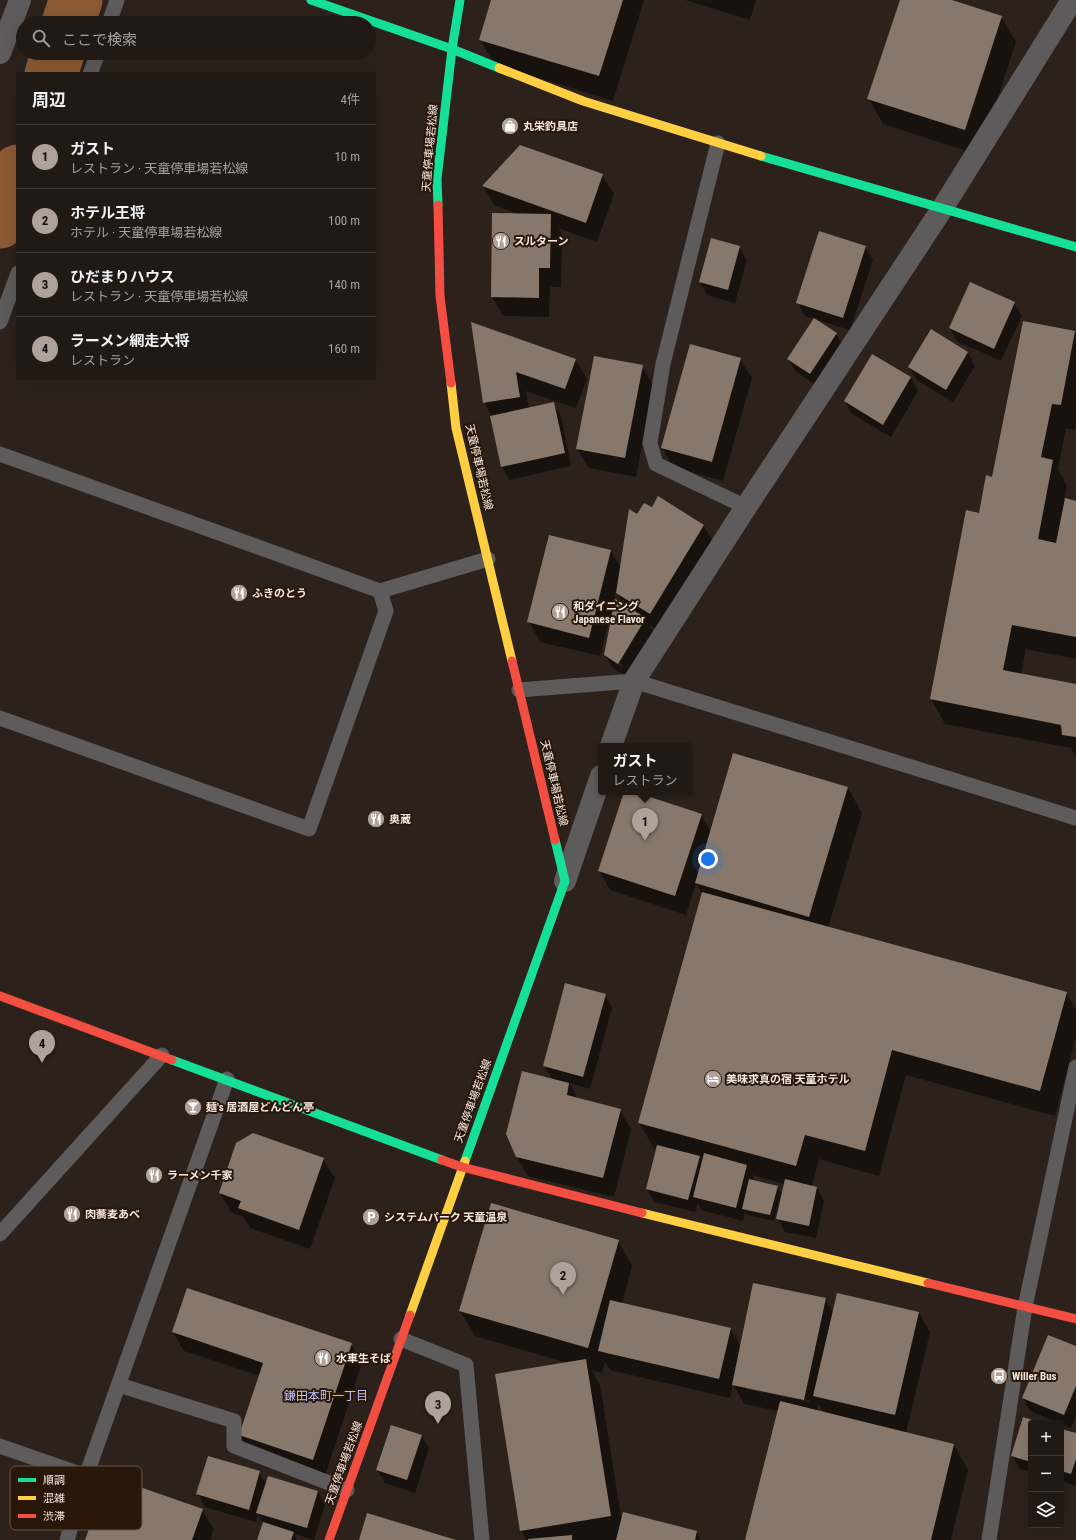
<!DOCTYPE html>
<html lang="ja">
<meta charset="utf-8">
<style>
body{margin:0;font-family:"Roboto Condensed","Noto Sans JP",sans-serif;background:#29231d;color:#f1f3f6}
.controls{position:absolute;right:12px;bottom:12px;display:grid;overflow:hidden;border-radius:4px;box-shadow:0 4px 16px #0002}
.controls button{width:36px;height:36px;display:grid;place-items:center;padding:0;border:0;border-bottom:1px solid #3e3834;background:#211a14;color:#f1f3f6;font:20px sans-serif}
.you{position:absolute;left:708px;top:859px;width:14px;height:14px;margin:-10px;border:3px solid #fff;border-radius:50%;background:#1a73e8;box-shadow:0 0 0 6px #1a73e833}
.badge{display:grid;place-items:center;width:26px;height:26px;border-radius:50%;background:#aea29a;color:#111;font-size:13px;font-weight:700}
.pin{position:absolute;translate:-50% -33px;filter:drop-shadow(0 1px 2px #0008)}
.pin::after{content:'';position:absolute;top:21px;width:14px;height:12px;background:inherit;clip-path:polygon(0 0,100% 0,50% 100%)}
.popup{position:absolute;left:598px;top:743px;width:94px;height:52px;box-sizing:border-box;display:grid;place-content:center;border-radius:4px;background:#211a14;filter:drop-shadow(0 1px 3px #0005);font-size:13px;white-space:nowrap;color:#a2a1a0}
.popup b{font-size:15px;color:#f1f3f6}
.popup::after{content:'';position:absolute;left:50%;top:100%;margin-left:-8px;border:8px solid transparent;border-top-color:#211a14}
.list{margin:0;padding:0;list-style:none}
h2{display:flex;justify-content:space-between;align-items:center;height:52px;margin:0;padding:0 16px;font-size:17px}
h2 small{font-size:13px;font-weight:400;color:#a2a1a0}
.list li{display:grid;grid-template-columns:26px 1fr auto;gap:12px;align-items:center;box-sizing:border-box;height:64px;padding:0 16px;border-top:1px solid #3e3834}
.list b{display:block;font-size:15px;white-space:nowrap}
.list p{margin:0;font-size:13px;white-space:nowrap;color:#a2a1a0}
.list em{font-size:13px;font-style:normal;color:#a2a1a0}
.icon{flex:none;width:22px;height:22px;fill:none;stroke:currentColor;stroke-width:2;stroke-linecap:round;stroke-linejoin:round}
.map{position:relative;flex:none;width:1076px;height:1540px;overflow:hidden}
.search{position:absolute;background:#211a14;box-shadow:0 4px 16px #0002;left:16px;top:16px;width:360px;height:44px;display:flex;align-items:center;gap:10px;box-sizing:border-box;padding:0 14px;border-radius:22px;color:#a2a1a0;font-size:15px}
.panel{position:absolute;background:#211a14;box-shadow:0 4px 16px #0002;left:16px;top:72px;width:360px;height:308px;border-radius:4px}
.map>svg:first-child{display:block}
</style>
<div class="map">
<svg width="1076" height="1540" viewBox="0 0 1076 1540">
<rect width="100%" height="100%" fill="#2c221b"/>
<g fill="#0007" fill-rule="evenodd">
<polygon points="492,0 644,0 613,101 494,64 480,39"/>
<polygon points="685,0 756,0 750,20"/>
<polygon points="901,0 948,0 1001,17 1016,42 979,155 883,124 869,99"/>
<polygon points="602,175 614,194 597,242 558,228 562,234 561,287 550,287 549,317 503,316 492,297 518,214 494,205 483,186"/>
<polygon points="739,247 747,260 735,303 707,295 700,282"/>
<polygon points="865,247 873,260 850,330 814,319 836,334 843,347 818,386 796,372 788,359 814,319 805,316 798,303"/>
<polygon points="1014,303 1022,316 1001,361 957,341 950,328"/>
<polygon points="472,323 575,359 587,379 576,408 526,391 529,409 553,403 561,416 571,466 509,480 502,467 491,417 492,417 484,402"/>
<polygon points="1075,332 1076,334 1076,424 1075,430 1066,428 1058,469 1067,486 1064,499 1076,502 1076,659 1026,649 1021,675 1076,685 1076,757 1071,748 945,724 931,699 980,514 993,478"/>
<polygon points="968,353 975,366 953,402 917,380 909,367"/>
<polygon points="740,359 752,378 723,481 673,467 662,448"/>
<polygon points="642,366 653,386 636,477 589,468 577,449"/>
<polygon points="911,378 918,391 891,437 852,414 845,401"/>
<path d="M 652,508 L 704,526 L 715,545 L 661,632 L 649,625 L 653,631 L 626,676 L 613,668 L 605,655 L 614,609 L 612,609 L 600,656 L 540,642 L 529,622 L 611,551 L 621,568 L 638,516 ZM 616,591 L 625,606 L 614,600 ZM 613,659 L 623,665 L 622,667 L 613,661 Z"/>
<polygon points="848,788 862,813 828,928 1066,993 1076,1010 1076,1037 1055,1116 906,1075 879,1176 819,1159 812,1186 817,1188 824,1201 816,1238 785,1232 778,1219 785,1184 752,1175 754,1178 753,1181 777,1186 781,1193 774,1221 747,1215 745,1212 743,1221 701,1210 698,1203 695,1212 654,1202 647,1189 657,1149 654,1148 639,1123 702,894 696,883 686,915 610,890 599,870 625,792 632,792 701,815 711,832"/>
<polygon points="605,995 612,1008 590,1089 569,1083 578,1099 620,1110 631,1129 614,1197 528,1176 516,1156 552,1079 544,1066"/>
<polygon points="323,1159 335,1178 310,1249 250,1228 243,1217 231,1212 220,1193"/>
<path d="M 618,1241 L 632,1266 L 622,1304 L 730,1328 L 741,1347 L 825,1299 L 833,1313 L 838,1294 L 919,1313 L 930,1332 L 906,1433 L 954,1445 L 968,1470 L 951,1540 L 746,1540 L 778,1411 L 744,1404 L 733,1384 L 730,1398 L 610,1370 L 605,1362 L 602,1373 L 591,1370 L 600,1385 L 622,1522 L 696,1531 L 701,1540 L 527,1540 L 521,1531 L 567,1363 L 475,1336 L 460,1311 ZM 746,1387 L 809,1400 L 809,1402 L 746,1389 ZM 818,1403 L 824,1413 L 817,1411 Z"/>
<polygon points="173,1332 351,1344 362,1363 324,1479 252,1455 240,1435 260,1376 184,1351"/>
<polygon points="1076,1347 1076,1416 1071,1428 1030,1411 1023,1398"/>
<polygon points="1024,1418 1039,1423 1031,1423 1031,1472 1020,1469 1012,1456"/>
<polygon points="1061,1430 1076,1434 1076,1486 1061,1481"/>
<polygon points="421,1435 429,1448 415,1493 385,1483 377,1470"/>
<polygon points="259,1472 266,1484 268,1477 318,1492 325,1505 314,1540 294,1534 297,1540 258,1540 263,1523 258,1514 256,1522 205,1507 198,1494"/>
<polygon points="202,1510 214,1529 210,1540 86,1540"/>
</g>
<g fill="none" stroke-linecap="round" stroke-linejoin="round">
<g stroke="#8b5a33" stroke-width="53">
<polyline points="68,23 76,0"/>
<polyline points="51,74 58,53"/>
<polyline points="0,222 18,171"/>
</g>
</g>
<g fill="#88786c">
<polygon points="491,0 623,0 599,76 479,40"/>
<polygon points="900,0 952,0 1002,16 965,130 867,99"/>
<polygon points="520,145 603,174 586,223 482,186"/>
<polygon points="492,213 551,214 550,268 539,268 539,298 491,297"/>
<polygon points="819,231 866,246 843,318 796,303"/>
<polygon points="711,238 740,246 728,290 699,282"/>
<polygon points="970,282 1015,302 994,349 949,328"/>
<polygon points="814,318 837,333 810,374 787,359"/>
<polygon points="1023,321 1075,331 1061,405 1052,404 1041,457 1053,460 1038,539 1056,543 1065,498 1076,501 1076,637 1012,625 1003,670 1076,684 1076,737 1062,735 1061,725 930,699 966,510 979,513 986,475 992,477"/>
<polygon points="471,322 576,359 565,389 516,372 520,397 483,403"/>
<polygon points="931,329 968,352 946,390 908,367"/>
<polygon points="690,344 741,358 712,462 661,448"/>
<polygon points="872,354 911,377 883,425 844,401"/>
<polygon points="594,356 643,365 625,458 576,449"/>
<polygon points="554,402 565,453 501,467 490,416"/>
<polygon points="658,496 704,525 650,614 616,593 629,509 637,514 644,503 652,507"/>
<polygon points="549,535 611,550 589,638 527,622"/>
<polygon points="615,599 646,618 618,664 604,655"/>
<polygon points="733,753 848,787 809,917 695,883"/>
<polygon points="624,792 635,792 702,814 675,896 598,871"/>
<polygon points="702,892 1067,992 1040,1091 892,1050 865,1151 805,1135 796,1166 638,1123"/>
<polygon points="565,983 606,994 583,1077 543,1066"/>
<polygon points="522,1071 569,1083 567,1095 621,1109 603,1178 516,1157 506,1134"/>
<polygon points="253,1133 324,1158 299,1230 238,1208 241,1201 219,1193 236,1143"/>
<polygon points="657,1145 700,1156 688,1200 646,1189"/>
<polygon points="704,1153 747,1165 736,1208 693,1197"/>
<polygon points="749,1179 778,1186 770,1215 742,1209"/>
<polygon points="785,1179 817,1187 809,1226 776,1219"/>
<polygon points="491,1203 619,1240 588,1348 459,1311"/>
<polygon points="753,1283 826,1298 804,1400 732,1385"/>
<polygon points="187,1288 352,1343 313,1460 239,1435 263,1363 172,1332"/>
<polygon points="837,1293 919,1312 895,1415 813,1396"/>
<polygon points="610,1300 731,1328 719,1379 598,1351"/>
<polygon points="1048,1335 1076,1346 1076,1386 1064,1415 1022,1398"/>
<polygon points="586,1359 611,1516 520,1531 495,1374"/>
<polygon points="780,1401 954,1444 931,1540 745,1540"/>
<polygon points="1023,1417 1042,1423 1031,1423 1031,1462 1011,1456"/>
<polygon points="391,1425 422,1435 407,1480 376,1470"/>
<polygon points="1061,1429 1076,1433 1076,1459 1071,1474 1061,1471"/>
<polygon points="208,1456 260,1471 249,1510 196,1494"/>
<polygon points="108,1476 203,1509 192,1540 85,1540"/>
<polygon points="268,1476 318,1491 307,1528 256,1513"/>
<polygon points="623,1512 697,1531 695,1540 616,1540"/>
<polygon points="367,1513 456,1540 359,1540"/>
<polygon points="263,1522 294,1532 291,1540 257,1540"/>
<polygon points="572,1535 572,1540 528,1540 528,1539"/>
</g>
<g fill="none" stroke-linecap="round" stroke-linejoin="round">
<g stroke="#5e5b5c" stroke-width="15">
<polyline points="109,23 117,0"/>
<polyline points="90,74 98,53"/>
<polyline points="718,143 663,364 650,443 656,464 746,507"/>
<polyline points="0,322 18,273"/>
<polyline points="0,454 380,591 488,559"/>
<polyline points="519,690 634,681 1076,818"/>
<polyline points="0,718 309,829 386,611 380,591"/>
<polyline points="0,1234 162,1055"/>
<polyline points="401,1339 466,1365 482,1540"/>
<polyline points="119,1385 234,1421 234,1446 347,1490"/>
<polyline points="0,1446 86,1476"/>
<polyline points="67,1540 86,1476 227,1079"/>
<polyline points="989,1540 1025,1307 1076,1067"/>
</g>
<g stroke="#5e5b5c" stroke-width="22">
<polyline points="0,53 20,0"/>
<polyline points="611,746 634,681 746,507 942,209 1069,5 1074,0"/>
<polyline points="565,881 601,776"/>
</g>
<g stroke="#16e098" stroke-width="9">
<polyline points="311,0 452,49 499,68"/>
<polyline points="761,156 1076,247"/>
<polyline points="438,205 437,179 452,49 460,0"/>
<polyline points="172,1060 442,1160"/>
<polyline points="465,1161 565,881 555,840"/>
</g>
<g stroke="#ffcf43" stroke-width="9">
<polyline points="499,68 583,101 761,156"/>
<polyline points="451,383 456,428 512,661"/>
<polyline points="642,1213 928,1283"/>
<polyline points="410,1315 465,1161"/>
</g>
<g stroke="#f24e42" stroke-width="9">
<polyline points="438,205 440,296 451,383"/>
<polyline points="512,661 555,840"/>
<polyline points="0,996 172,1060"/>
<polyline points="442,1160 462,1167 642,1213"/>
<polyline points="928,1283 1076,1319"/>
<polyline points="329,1540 410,1315"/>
</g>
</g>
<defs>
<symbol id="shop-disc" viewBox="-11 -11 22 22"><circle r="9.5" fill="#aea29a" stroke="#29180a"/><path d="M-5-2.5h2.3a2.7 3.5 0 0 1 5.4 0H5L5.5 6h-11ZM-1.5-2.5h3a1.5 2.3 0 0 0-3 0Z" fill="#fff"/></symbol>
<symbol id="restaurant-disc" viewBox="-11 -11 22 22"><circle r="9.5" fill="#aea29a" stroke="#29180a"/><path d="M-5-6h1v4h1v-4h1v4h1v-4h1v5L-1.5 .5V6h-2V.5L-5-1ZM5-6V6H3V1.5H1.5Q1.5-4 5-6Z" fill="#fff"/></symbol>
<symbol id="hotel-disc" viewBox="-11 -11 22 22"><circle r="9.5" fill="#aea29a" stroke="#29180a"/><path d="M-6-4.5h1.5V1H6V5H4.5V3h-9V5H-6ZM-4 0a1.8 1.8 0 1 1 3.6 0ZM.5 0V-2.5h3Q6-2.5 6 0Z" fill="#fff"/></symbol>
<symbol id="bar-disc" viewBox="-11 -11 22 22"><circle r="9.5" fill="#aea29a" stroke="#29180a"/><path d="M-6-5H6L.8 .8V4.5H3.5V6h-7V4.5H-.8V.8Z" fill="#fff"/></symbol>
<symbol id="parking-disc" viewBox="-11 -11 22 22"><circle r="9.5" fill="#aea29a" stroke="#29180a"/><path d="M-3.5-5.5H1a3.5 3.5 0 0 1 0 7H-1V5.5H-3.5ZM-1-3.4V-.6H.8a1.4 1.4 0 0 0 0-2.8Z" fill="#fff"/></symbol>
<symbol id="bus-disc" viewBox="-11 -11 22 22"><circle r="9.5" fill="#aea29a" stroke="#29180a"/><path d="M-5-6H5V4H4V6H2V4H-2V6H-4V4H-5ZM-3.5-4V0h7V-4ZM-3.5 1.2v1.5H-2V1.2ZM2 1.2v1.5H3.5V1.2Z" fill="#fff"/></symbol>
</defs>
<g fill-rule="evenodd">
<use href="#shop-disc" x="500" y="116" width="20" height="20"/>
<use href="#restaurant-disc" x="491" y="231" width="20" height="20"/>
<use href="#restaurant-disc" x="229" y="583" width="20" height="20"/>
<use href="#restaurant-disc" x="550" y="602" width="20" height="20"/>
<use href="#restaurant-disc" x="366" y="809" width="20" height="20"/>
<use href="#hotel-disc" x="703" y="1069" width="20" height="20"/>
<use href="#bar-disc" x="183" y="1097" width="20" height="20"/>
<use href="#restaurant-disc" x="144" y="1165" width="20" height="20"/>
<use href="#restaurant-disc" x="62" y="1204" width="20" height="20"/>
<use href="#parking-disc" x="361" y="1207" width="20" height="20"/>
<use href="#restaurant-disc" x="313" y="1348" width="20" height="20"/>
<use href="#bus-disc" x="989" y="1366" width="20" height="20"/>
</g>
<g text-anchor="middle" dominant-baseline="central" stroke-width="4" stroke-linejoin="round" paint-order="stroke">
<g font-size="11" font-weight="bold" fill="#f4e7df" stroke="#29180a" text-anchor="start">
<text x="523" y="126">丸栄釣具店</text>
<text x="514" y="241">スルターン</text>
<text x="252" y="593">ふきのとう</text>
<text x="573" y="606">和ダイニング<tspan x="573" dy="13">Japanese Flavor</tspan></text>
<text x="389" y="819">奥蔵</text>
<text x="726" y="1079">美味求真の宿 天童ホテル</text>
<text x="206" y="1107">麺's 居酒屋どんどん亭</text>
<text x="167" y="1175">ラーメン千家</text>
<text x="85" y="1214">肉蕎麦あべ</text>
<text x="384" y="1217">システムパーク 天童温泉</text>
<text x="336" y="1358">水車生そば</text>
<text x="1012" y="1376">Willer Bus</text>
</g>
<g font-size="11" fill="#f4e7df" stroke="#29180a">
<text transform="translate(430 148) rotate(-85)">天童停車場若松線</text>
<text transform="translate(479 467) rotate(77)">天童停車場若松線</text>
<text transform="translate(554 783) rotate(77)">天童停車場若松線</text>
<text transform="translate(473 1101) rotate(-70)">天童停車場若松線</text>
<text transform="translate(344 1463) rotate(-70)">天童停車場若松線</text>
</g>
<g font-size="12" fill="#bfbff9" stroke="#29180a">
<text x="326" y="1396">鎌田本町一丁目</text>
</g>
</g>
<rect x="10" y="1466" width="132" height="64" rx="6" fill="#29180a" stroke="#66564a" stroke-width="1"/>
<rect x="18" y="1478" width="18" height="4" fill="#16e098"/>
<rect x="18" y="1496" width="18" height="4" fill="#ffcf43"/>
<rect x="18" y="1514" width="18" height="4" fill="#f24e42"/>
<g font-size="11" fill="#f4e7df">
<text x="43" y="1484">順調</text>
<text x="43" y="1502">混雑</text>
<text x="43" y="1520">渋滞</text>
</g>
</svg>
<div class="controls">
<button>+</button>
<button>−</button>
<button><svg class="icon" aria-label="layers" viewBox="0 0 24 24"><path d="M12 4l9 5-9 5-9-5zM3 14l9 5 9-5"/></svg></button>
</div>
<div class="you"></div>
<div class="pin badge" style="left:645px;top:841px">1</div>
<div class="popup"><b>ガスト</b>レストラン</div>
<div class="pin badge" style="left:563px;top:1295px">2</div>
<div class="pin badge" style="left:438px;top:1424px">3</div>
<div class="pin badge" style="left:42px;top:1063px">4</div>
<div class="search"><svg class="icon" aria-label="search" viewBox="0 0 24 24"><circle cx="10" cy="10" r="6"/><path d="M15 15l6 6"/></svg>ここで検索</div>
<section class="panel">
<h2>周辺<small>4件</small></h2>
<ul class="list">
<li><span class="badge">1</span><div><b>ガスト</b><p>レストラン · 天童停車場若松線</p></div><em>10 m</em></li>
<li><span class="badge">2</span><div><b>ホテル王将</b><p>ホテル · 天童停車場若松線</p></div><em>100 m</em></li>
<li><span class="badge">3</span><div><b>ひだまりハウス</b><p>レストラン · 天童停車場若松線</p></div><em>140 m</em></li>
<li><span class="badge">4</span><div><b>ラーメン網走大将</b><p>レストラン</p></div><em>160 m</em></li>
</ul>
</section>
</div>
